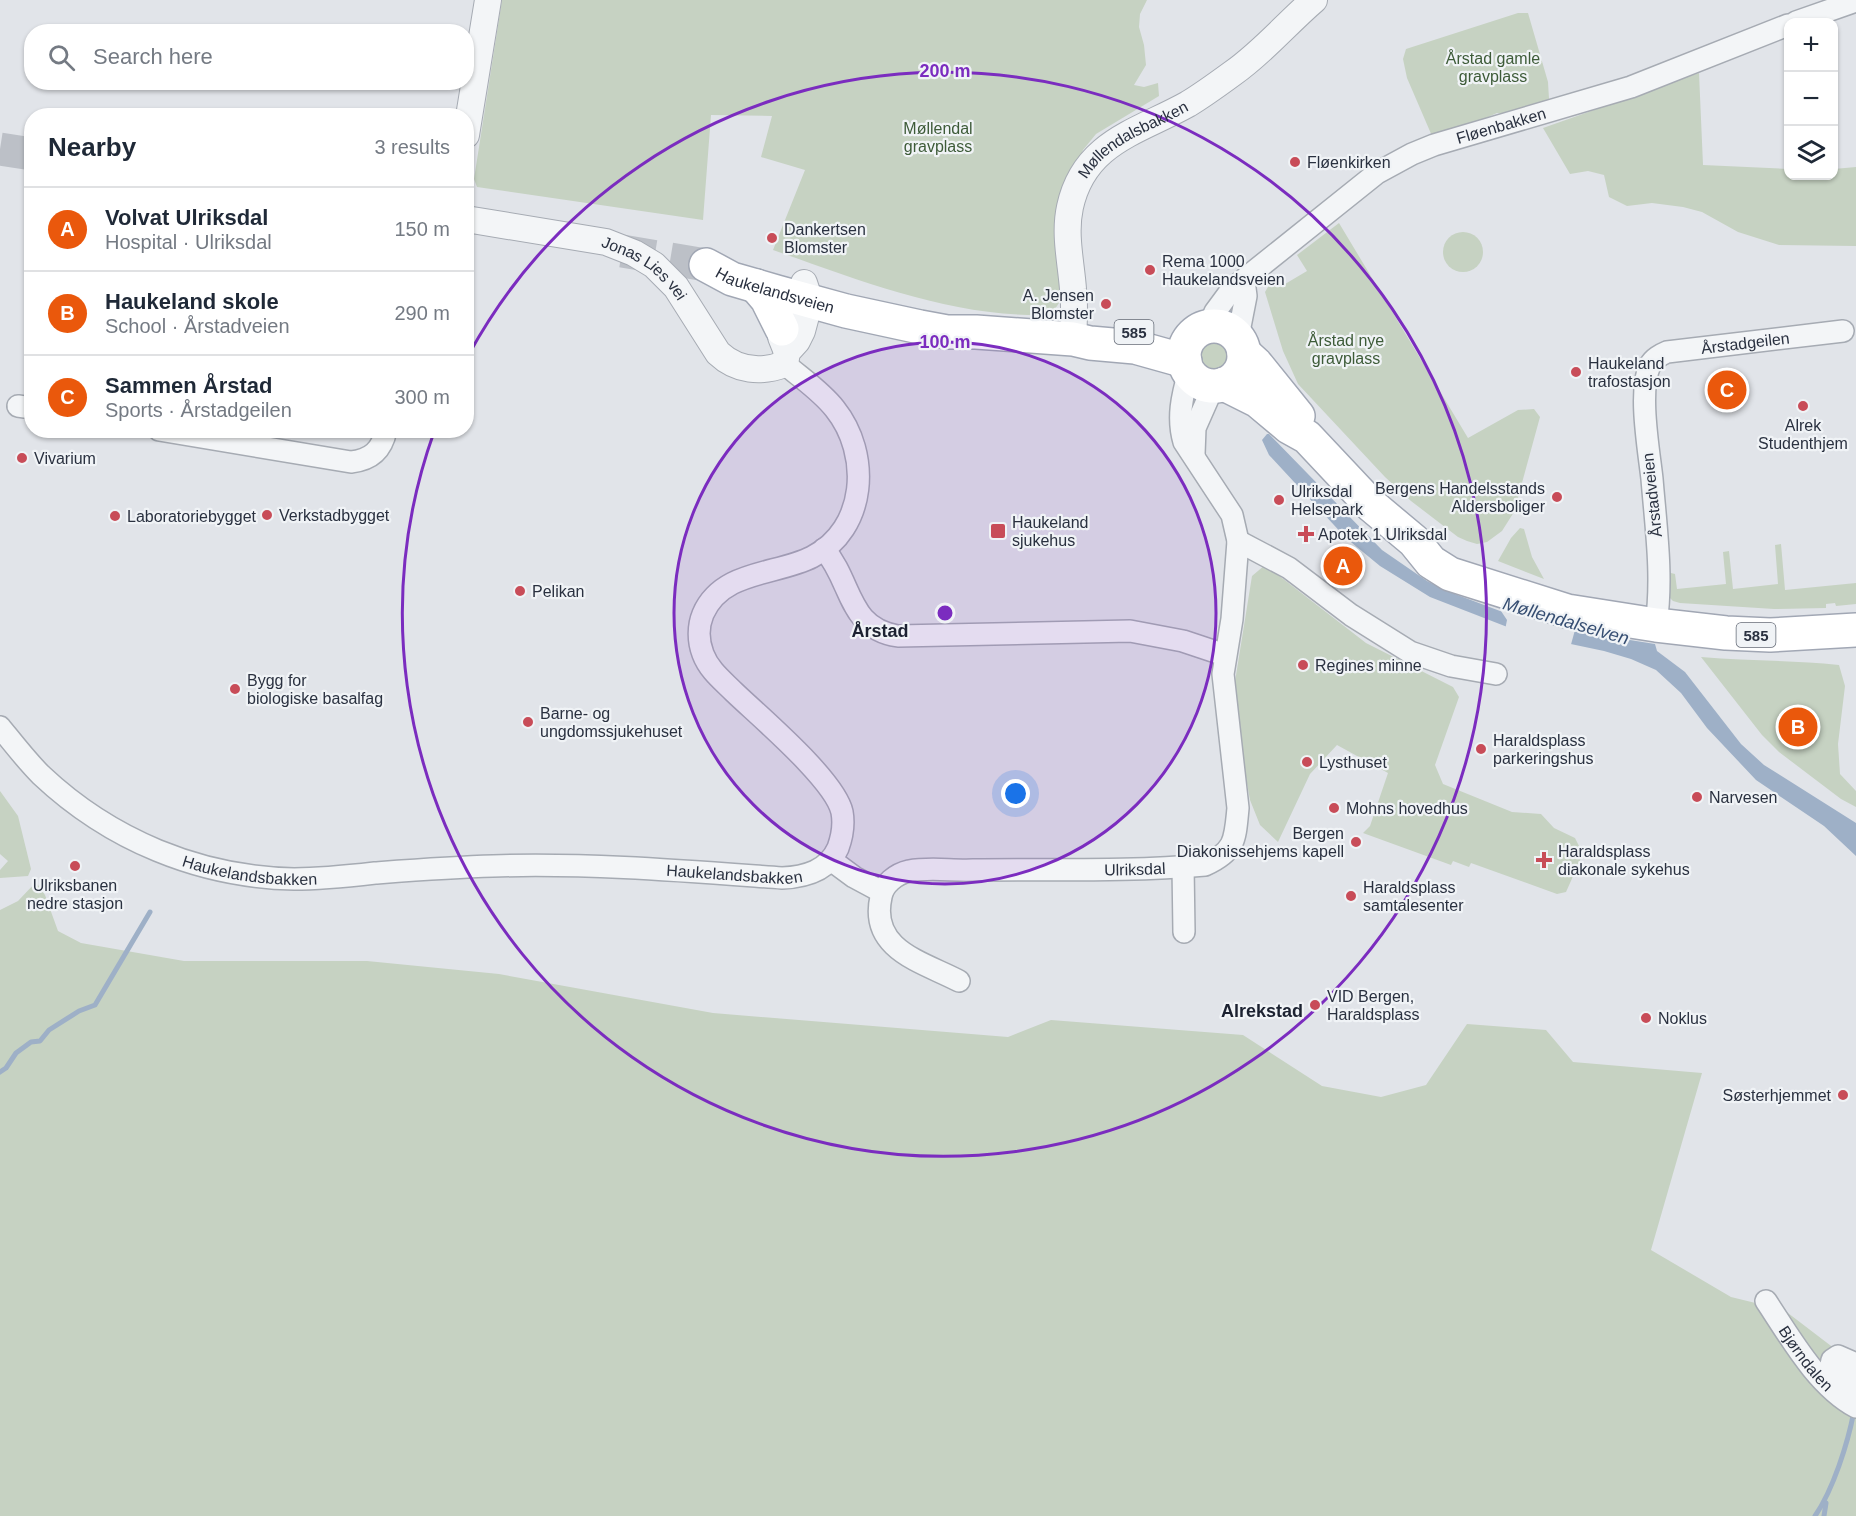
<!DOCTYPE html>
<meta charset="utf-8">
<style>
body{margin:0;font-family:Helvetica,sans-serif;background:#f2f2f3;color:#1f2937}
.controls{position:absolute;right:18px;top:18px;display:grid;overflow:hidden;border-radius:12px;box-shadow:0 2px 4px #0004}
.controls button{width:54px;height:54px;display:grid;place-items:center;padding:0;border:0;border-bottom:2px solid #e0e1e3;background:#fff;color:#1f2937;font:30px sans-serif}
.you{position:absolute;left:1016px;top:794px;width:21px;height:21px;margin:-15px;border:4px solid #fff;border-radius:50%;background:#1a73e8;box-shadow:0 0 0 9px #1a73e833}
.badge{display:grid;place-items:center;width:39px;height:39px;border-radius:50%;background:#ea580c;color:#fff;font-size:20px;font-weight:700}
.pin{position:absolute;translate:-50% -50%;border:3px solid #fff;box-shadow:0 2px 6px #0006}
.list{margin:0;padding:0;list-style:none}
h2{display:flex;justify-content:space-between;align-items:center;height:78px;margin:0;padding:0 24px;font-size:26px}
h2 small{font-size:20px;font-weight:400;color:#747a83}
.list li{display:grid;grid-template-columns:39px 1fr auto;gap:18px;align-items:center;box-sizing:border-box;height:84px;padding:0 24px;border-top:2px solid #e0e1e3}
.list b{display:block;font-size:22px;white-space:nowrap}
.list p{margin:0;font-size:20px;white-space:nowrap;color:#747a83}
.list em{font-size:20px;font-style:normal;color:#747a83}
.icon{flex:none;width:33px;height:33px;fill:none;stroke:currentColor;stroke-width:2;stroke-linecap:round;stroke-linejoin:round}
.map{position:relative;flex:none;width:1856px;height:1516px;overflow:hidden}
.search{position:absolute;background:#fff;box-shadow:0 2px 4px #0004;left:24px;top:24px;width:450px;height:66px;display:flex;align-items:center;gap:15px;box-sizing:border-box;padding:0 21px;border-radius:24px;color:#747a83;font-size:22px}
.panel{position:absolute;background:#fff;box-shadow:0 2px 4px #0004;left:24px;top:108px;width:450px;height:330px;border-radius:24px}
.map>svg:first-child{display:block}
</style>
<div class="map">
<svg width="1856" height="1516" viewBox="0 0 1856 1516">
<rect width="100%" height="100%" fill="#e1e4e9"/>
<g fill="#c6d2c2">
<path d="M 502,0 L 1147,0 L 1140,14 L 1139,27 L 1144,45 L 1146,65 L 1134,85 L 1144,87 L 1158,83 L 1159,96 L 1096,134 L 1083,150 L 1058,223 L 1061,300 L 1051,315 C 954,318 864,282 773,250 L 805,170 L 761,157 L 772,116 L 711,115 L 703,220 L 477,187 L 474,179 Z"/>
<polygon points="1518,13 1528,13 1548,82 1549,99 1506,114 1497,113 1470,125 1432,136 1407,78 1403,59 1406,49"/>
<polygon points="1699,73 1703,165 1788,169 1788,176 1834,176 1834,169 1856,167 1856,246 1779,245 1738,232 1702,212 1683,207 1652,203 1627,206 1609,197 1604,175 1588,171 1570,174 1543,128"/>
<polygon points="1339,223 1468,438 1518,410 1534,409 1540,417 1514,512 1502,531 1487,542 1477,544 1467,541 1458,537 1411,501 1385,477 1298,384 1283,351 1265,292 1274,277 1280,287 1307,271 1297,255"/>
<circle cx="1463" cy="252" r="20"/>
<circle cx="1214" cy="355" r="14"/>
<polygon points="1520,528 1524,529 1532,557 1544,579 1498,561 1511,538"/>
<polygon points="1781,544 1785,590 1856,583 1856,604 1836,606 1835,603 1826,604 1826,608 1774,609 1680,603 1673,601 1668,596 1667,572 1675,574 1677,589 1726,584 1723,552 1729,551 1733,589 1778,584 1775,545"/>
<polygon points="1265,565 1366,643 1453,687 1459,697 1435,765 1443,784 1512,812 1541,814 1554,828 1575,838 1583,854 1566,892 1557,894 1471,863 1469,867 1453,861 1451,865 1363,833 1370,826 1388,773 1337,745 1310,774 1278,842 1260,825 1250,800 1232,700 1252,576"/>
<path d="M 1701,657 C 1747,661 1793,660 1839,665 L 1845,686 L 1838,744 L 1840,774 L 1856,791 L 1856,807 L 1841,799 L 1779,752 L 1762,735 Z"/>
<polygon points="0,791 18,816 31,869 28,876 0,878 0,870 8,861 0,854"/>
<polygon points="36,882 45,895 58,931 81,943 184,961 367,961 499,974 713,1013 1008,1037 1051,1020 1243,1035 1322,1086 1381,1097 1426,1085 1467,1024 1546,1030 1573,1062 1702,1073 1651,1250 1731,1297 1784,1310 1856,1365 1856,1516 0,1516 0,910 18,901"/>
</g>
<polygon fill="#9eb0c7" points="1267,434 1269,434 1382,550 1427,581 1447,591 1500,611 1567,630 1655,644 1657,651 1685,672 1741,744 1764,765 1856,823 1856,856 1824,826 1756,780 1707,728 1681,693 1656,670 1631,659 1604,651 1528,635 1430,597 1380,566 1346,538 1269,455 1262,440"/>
<polygon fill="#e1e4e9" points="1499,608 1575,630 1570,648 1527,638 1505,630 1507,620"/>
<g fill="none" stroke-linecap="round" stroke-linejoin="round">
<g stroke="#9eb0c7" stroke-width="5">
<polyline points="0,1072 6,1068 16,1053 31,1042 40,1041 49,1030 79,1011 95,1005 150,912"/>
<path d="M 1815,1516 C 1833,1490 1848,1443 1854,1411"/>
<polyline points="1824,1516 1826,1503"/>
</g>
<g stroke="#bcc0c7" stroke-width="33" stroke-dasharray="33 16" stroke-linecap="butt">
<polyline points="0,149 32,154"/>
<polyline points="622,251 706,265"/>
</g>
<defs>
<g id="minor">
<polyline points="1796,22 1856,1"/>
<path id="s1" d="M 1209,326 L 1215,312 L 1232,289 L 1377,173 L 1412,154 L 1434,145 L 1631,87 L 1788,25"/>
<polyline points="1238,337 1246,296 1244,281"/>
<polyline points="18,406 32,408"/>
<path d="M 159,430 L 351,462 C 371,460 382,450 386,430"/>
<polyline points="1194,454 1195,428 1214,385"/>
<polyline points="1238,541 1289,568 1351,615 1410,652 1451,666 1496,674"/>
<path d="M 824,549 C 853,583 847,628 898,636 L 1130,631 L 1183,641 L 1225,655"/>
<path id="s2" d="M 1656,625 C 1663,577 1656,528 1652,479 C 1649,451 1638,391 1650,365 C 1654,358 1660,355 1667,352 L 1843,331"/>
<path id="s3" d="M 0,727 C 13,743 26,760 41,775 C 110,840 199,877 294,879 C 321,879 349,876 375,873 C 415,870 454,867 493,866 C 590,863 685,871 782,878 C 805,877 828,871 838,848 C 842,837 844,823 842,812 C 835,780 760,717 734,692 C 722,680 709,670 703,654 C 698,641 698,626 703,614 C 722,570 777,575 812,557 C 867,529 871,454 835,409 C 821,391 801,378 785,364"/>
<polyline points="831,860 854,877 882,892"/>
<polyline points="1183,866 1184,932"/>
<path id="s4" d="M 959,981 C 923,962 869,950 881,897 C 883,884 896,874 909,871 C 930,867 952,871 973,870 C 1050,869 1128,872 1205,865 C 1236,851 1235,839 1238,808 L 1223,674 L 1232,619 L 1238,541 L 1232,515 L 1184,442 C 1177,418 1182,396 1189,372"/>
<path id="s5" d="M 1766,1301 C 1790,1337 1817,1386 1856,1407"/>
<polyline points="1856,1364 1838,1356 1832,1360 1831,1365 1836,1373 1856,1385"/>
</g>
<g id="tertiary">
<polyline points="466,135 488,0"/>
<path id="s6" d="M 466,219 L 606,242 L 634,253 L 654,265 L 676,287 L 718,353 C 737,371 761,373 785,364 L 787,352 L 797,341 L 802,331 L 810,301 L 804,283"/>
<polyline points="785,312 781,337 787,352"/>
<path id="s7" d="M 1073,339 C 1074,322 1075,305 1073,289 C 1071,262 1064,234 1070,207 C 1084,142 1138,132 1188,104 C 1203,95 1218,84 1233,73 C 1263,52 1286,24 1314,0"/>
</g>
<g id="primary">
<path id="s8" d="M 706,265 L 732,279 L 777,292 L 846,311 L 920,327 L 947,332 L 976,332 L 1073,339 L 1090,343 L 1135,347 L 1185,361"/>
<polyline points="756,286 767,299 782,329"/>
<circle cx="1214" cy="356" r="30"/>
<polyline points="1244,353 1256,364 1298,416"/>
<polyline points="1224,384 1258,401 1289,427 1307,437 1371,505 1414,541 1431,562 1450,574 1567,611 1656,625 1726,633 1770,635 1856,630"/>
</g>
</defs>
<use href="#minor" stroke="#a6abb3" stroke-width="24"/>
<use href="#tertiary" stroke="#a6abb3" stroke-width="28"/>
<use href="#primary" stroke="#a1a7b4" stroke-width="36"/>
<use href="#minor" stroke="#f3f5f7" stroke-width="21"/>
<use href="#tertiary" stroke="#f3f5f7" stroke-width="26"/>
<use href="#primary" stroke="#fff" stroke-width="33"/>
</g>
<circle cx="945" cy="613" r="271" fill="#7b2cbf" fill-opacity=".12"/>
<g fill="none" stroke="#7b2cbf" stroke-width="3">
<circle cx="945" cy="613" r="271"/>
<path d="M469 354A542 542 0 1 1 434 432"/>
</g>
<g fill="#c84c58" stroke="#f0f3f6" stroke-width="2">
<circle cx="1295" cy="162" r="6"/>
<circle cx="772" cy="238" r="6"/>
<circle cx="1150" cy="270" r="6"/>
<circle cx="1106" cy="304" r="6"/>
<circle cx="1576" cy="372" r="6"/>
<circle cx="1803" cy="406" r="6"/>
<circle cx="22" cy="458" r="6"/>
<circle cx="1557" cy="497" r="6"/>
<circle cx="1279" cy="500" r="6"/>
<circle cx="267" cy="515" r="6"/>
<circle cx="115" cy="516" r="6"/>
<rect x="990" y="523" width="16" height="16" rx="3"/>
<path d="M1303 525h6v6h6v6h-6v6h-6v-6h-6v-6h6z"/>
<circle cx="520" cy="591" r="6"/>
<circle cx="1303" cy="665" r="6"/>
<circle cx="235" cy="689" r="6"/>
<circle cx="528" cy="722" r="6"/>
<circle cx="1481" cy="749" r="6"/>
<circle cx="1307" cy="762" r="6"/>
<circle cx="1697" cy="797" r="6"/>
<circle cx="1334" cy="808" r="6"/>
<circle cx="1356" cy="842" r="6"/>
<path d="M1541 851h6v6h6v6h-6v6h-6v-6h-6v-6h6z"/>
<circle cx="75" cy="866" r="6"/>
<circle cx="1351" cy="896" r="6"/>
<circle cx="1315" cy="1005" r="6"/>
<circle cx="1646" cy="1018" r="6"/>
<circle cx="1843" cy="1095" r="6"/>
</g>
<g text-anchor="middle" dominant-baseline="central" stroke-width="4.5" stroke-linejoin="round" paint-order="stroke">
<g fill="#f0f3f6" stroke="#656b77" stroke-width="1.5">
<rect x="1114.5" y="320" width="39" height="24" rx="4.5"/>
<rect x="1736.5" y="623" width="39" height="24" rx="4.5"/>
</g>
<g font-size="15" font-weight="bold" fill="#2a3140">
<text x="1134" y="332">585</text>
<text x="1756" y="635">585</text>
</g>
<g font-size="16" fill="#3d5b38" stroke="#f0f3f6">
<text x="1493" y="58">Årstad gamle<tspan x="1493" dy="18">gravplass</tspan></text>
<text x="938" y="128">Møllendal<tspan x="938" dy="18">gravplass</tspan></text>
<text x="1346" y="340">Årstad nye<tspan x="1346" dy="18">gravplass</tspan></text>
</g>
<g font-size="16" fill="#2a3140" stroke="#f0f3f6">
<text stroke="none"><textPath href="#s1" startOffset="363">Fløenbakken</textPath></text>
<text stroke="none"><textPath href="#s7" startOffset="230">Møllendalsbakken</textPath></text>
<text stroke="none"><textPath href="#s6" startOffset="189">Jonas Lies vei</textPath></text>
<text stroke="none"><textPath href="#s8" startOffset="74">Haukelandsveien</textPath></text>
<text stroke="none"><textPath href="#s2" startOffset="362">Årstadgeilen</textPath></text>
<text transform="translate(1652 495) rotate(-96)">Årstadveien</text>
<text stroke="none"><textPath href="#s4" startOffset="393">Ulriksdal</textPath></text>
<text stroke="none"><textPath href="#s3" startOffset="298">Haukelandsbakken</textPath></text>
<text stroke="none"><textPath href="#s3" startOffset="784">Haukelandsbakken</textPath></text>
<text stroke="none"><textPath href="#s5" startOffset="70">Bjørndalen</textPath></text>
</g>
<g font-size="16" fill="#2a3140" stroke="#f0f3f6" text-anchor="start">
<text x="1307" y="162">Fløenkirken</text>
<text x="784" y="229">Dankertsen<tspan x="784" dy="18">Blomster</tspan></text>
<text x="1162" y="261">Rema 1000<tspan x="1162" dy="18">Haukelandsveien</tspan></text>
<text x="1094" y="295" text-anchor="end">A. Jensen<tspan x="1094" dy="18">Blomster</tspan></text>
<text x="1588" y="363">Haukeland<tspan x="1588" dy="18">trafostasjon</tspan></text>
<text x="1803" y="425" text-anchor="middle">Alrek<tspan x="1803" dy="18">Studenthjem</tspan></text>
<text x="34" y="458">Vivarium</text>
<text x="1545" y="488" text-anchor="end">Bergens Handelsstands<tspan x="1545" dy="18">Aldersboliger</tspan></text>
<text x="1291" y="491">Ulriksdal<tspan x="1291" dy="18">Helsepark</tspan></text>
<text x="279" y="515">Verkstadbygget</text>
<text x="127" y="516">Laboratoriebygget</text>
<text x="1012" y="522">Haukeland<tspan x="1012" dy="18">sjukehus</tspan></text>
<text x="1318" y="534">Apotek 1 Ulriksdal</text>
<text x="532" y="591">Pelikan</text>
<text x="1315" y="665">Regines minne</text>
<text x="247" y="680">Bygg for<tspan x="247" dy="18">biologiske basalfag</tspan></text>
<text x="540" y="713">Barne- og<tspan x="540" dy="18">ungdomssjukehuset</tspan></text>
<text x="1493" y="740">Haraldsplass<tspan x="1493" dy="18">parkeringshus</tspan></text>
<text x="1319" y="762">Lysthuset</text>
<text x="1709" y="797">Narvesen</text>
<text x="1346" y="808">Mohns hovedhus</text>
<text x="1344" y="833" text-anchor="end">Bergen<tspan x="1344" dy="18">Diakonissehjems kapell</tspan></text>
<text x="1558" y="851">Haraldsplass<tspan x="1558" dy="18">diakonale sykehus</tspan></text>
<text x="75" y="885" text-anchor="middle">Ulriksbanen<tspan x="75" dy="18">nedre stasjon</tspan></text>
<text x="1363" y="887">Haraldsplass<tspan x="1363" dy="18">samtalesenter</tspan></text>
<text x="1327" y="996">VID Bergen,<tspan x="1327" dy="18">Haraldsplass</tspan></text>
<text x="1658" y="1018">Noklus</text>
<text x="1831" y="1095" text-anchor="end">Søsterhjemmet</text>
</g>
<g font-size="18" font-style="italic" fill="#364e72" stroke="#f0f3f6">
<text transform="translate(1566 621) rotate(16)">Møllendalselven</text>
</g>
<g font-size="18" font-weight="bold" fill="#1c2231" stroke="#f0f3f6">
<text x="880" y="631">Årstad</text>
<text x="1262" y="1011">Alrekstad</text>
</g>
</g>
<circle cx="945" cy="613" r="9" fill="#7b2cbf" stroke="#f0f3f6" stroke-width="3"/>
<g font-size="18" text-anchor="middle" font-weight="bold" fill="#7b2cbf" stroke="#f0f3f6" stroke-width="4.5" stroke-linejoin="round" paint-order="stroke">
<text x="945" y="77">200 m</text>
<text x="945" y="348">100 m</text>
</g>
</svg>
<div class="controls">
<button>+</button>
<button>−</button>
<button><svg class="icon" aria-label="layers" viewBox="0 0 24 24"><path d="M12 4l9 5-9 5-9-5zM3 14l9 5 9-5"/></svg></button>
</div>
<div class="you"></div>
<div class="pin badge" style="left:1343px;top:566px">A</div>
<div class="pin badge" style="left:1798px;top:727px">B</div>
<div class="pin badge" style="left:1727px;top:390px">C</div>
<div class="search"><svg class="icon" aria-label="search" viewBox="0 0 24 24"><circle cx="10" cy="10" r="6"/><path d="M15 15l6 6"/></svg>Search here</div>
<section class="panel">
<h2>Nearby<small>3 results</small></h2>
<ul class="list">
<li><span class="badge">A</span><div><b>Volvat Ulriksdal</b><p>Hospital · Ulriksdal</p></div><em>150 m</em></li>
<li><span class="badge">B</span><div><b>Haukeland skole</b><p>School · Årstadveien</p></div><em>290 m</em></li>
<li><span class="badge">C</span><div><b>Sammen Årstad</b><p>Sports · Årstadgeilen</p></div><em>300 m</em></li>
</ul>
</section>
</div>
